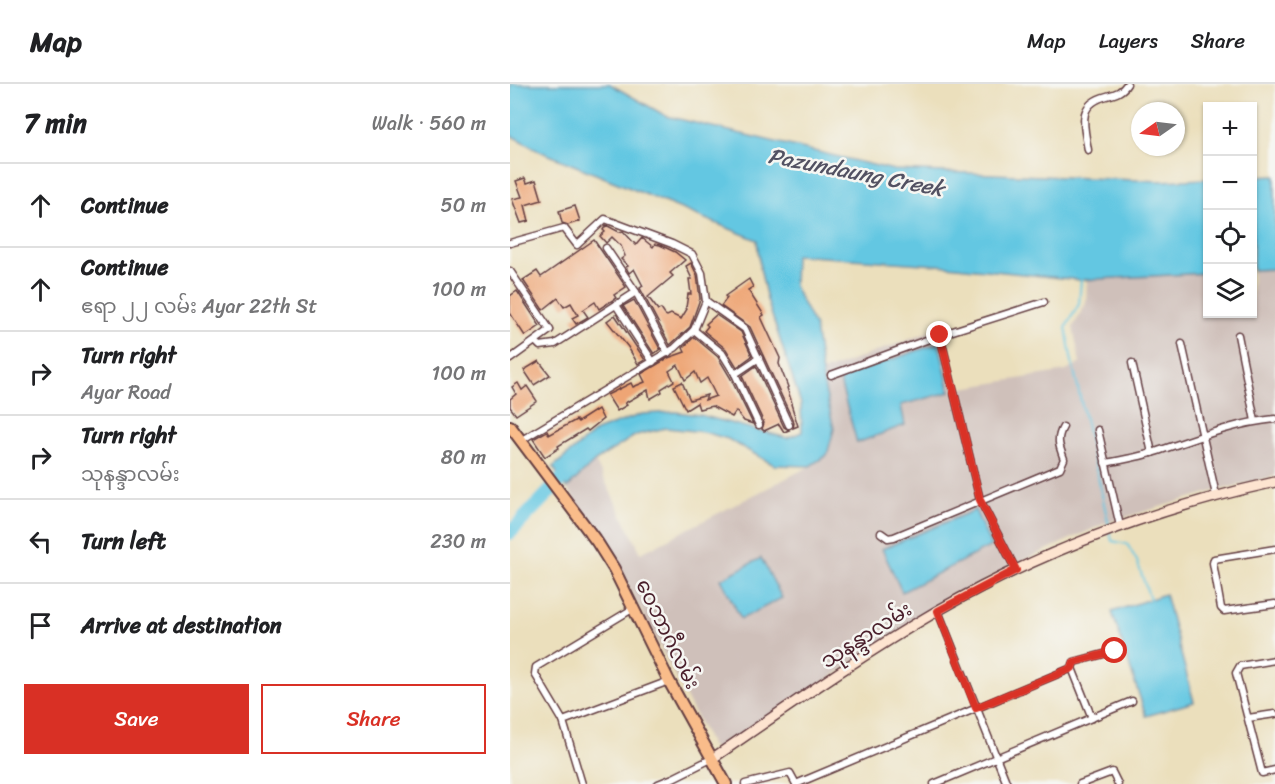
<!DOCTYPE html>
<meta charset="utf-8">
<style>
body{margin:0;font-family:Sriracha,"Noto Sans Myanmar",sans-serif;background:#f2f2f2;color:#202124}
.controls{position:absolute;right:18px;top:18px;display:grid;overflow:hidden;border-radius:0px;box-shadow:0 2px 4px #0004}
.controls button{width:54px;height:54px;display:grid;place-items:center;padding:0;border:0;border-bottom:2px solid #e0e0e0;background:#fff;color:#202124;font:30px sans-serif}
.compass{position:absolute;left:621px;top:18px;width:54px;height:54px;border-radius:50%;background:#fff;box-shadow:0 2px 4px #0004;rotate:256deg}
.stop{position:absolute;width:18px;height:18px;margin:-14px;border:4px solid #d93025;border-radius:50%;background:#fff}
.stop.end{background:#d93025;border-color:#fff;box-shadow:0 2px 6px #0008}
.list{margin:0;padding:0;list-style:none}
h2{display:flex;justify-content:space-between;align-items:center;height:78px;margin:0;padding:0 24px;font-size:26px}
h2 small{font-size:20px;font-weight:400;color:#757577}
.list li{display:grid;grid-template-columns:39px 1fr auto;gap:18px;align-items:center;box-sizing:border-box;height:84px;padding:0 24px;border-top:2px solid #e0e0e0}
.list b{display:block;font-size:22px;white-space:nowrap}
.list p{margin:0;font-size:20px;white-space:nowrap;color:#757577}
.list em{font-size:20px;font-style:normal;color:#757577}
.actions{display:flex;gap:12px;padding:18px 24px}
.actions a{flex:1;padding:14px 0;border:2px solid #d93025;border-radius:0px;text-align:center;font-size:21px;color:#d93025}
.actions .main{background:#d93025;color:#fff}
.icon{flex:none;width:33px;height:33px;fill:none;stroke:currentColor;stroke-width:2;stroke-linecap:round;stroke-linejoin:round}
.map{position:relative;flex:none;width:765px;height:700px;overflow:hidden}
header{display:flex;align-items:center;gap:36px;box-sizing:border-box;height:84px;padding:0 30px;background:#fff;border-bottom:2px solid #e0e0e0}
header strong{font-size:28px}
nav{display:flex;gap:33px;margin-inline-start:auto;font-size:21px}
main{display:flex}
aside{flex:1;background:#fff}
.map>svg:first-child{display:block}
</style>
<header>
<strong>Map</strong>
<nav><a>Map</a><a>Layers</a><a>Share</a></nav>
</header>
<main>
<aside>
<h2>7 min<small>Walk · 560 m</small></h2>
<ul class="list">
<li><svg class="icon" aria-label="ahead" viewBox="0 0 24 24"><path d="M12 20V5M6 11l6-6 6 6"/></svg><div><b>Continue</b></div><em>50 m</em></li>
<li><svg class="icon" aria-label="ahead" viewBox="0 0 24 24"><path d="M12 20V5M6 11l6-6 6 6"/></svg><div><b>Continue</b><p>ဧရာ ၂၂ လမ်း Ayar 22th St</p></div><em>100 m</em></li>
<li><svg class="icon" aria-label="right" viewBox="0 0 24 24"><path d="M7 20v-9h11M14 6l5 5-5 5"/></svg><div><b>Turn right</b><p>Ayar Road</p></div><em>100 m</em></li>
<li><svg class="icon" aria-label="right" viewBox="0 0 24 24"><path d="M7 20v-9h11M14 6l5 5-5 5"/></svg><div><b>Turn right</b><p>သုနန္ဒာလမ်း</p></div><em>80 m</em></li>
<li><svg class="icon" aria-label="left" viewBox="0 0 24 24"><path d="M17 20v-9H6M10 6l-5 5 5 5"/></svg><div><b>Turn left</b></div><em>230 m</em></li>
<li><svg class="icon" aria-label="arrive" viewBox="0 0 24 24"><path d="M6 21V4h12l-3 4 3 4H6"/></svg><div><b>Arrive at destination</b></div></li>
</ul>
<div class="actions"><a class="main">Save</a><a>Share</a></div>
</aside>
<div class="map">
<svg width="765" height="700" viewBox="0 0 765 700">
<rect width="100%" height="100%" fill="#f6f6f2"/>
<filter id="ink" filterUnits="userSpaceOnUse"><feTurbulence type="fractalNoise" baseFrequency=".0167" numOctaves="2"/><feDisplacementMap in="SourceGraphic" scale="12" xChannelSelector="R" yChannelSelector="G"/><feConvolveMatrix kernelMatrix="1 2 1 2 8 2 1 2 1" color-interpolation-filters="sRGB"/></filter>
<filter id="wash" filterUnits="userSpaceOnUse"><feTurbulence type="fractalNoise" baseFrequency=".008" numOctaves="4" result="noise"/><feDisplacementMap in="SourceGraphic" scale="24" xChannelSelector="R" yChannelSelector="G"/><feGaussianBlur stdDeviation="1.35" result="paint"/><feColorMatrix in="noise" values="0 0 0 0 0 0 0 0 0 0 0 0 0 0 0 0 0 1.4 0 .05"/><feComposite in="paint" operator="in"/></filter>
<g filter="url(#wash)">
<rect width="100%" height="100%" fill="#ebdfbc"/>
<polygon fill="#cfc0ba" points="765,185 765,392 697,409 596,439 503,481 426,524 211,666 202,663 106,478 57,404 85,377 131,469 300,382 317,371 312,288 432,243 447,305 556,287 570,279 563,243 576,219 577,196 697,189 698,230 742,230 743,186"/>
<g fill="#64c7e2" stroke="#577386" stroke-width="1.5">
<polygon points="0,0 100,0 156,32 384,86 650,97 697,95 697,189 570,196 427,181 285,171 284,202 305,243 313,297 324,345 317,371 300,382 264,381 218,355 194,348 156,344 126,351 85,377 57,404 43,383 86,347 132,330 165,328 190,331 277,354 292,348 291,320 257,216 250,184 247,156 32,68 0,51"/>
<polygon points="765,92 765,185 743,186 743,93"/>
<polygon points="429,259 440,308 391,321 395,341 347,359 329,294"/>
<polygon points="465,426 481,462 392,508 372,465"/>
<polygon points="251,474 272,514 231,535 211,495"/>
<polygon points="655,510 684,618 636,632 602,528"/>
</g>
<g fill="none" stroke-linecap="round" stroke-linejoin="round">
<g stroke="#64c7e2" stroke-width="2">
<polyline points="571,195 569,220 556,243 561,273 599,442"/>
<polyline points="600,448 602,457 617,460 627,477 640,515"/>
</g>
<polyline stroke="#64c7e2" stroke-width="14" points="0,449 63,383"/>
</g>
<g id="blocks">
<g fill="#eea574">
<polygon points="15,94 17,99 26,96 32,116 15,121 19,137 11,139 2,115 12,113 6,97"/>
<polygon points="65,122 70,137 58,141 52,139 49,127"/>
<polygon points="96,141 109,148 113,147 126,161 132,154 143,163 145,160 150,161 165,168 175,176 160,189 163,192 138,213 148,226 151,225 155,231 157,232 161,230 171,235 177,225 176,224 178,210 181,210 179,195 182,195 176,182 181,179 187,191 190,215 180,243 160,261 130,204 133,202 124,185 119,189 116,183 118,182 111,175 115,172 111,162 102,153 96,159 90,152 95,148 93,146"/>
<polygon points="84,156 116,203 104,211 106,214 89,225 85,218 73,226 78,233 66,240 62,234 68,231 61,219 54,223 48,214 33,226 13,196 27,187 31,193"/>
<polygon points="239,195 243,203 238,206 254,231 251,233 270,274 269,280 278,303 277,304 282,319 281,320 288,342 283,344 284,339 240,243 211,222 217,214 215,212"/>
<polygon points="7,207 30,242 15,252 0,229 0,212"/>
<polygon points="124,216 150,265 144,270 113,222"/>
<polygon points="105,231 135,276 128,280 118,263 97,237"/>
<polygon points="206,231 231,248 242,272 227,283 216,265 194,247 198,242 196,240"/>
<polygon points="184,253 208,273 220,293 243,340 234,337 226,327 222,333 202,322 189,325 187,319 176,326 164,302 172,298 180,316 197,311 195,316 206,312 197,294 190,299 185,288 175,296 168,281 159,287 164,297 151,305 152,308 140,315 138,306 115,319 117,321 107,327 97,311 121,299 123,303 135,298 131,290 158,274 175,268 173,264"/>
<polygon points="29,277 40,291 24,301 14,286"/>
<polygon points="246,282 274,343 279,346 274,348 269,340 254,347 252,345 254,339 232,292"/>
<polygon points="8,299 12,306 17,302 27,317 6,331 0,323 0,315 6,310 2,303"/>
<polygon points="88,325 93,335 78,347 76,345 48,362 49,364 35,373 23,355 37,347 39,351 66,336 68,338"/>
</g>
</g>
</g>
<g filter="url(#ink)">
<use href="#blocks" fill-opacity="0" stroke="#623c41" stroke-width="1.5"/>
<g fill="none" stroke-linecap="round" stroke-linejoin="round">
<defs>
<g id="street">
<path d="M 578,66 C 574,41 566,20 597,12 C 605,10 612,8 617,0"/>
<polyline points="0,159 54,144 67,161 95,135 162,160 182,170 192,189 196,217 184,246 165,264 10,357"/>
<polyline points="96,164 126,208 158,269"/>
<polyline points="0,187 40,246 0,275"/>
<polyline points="196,217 235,245 279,341"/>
<polyline points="106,221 143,278"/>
<polyline points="184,246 212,269 225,290 249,341"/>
<polyline points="430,251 470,416 506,486"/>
<polyline points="728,251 745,337"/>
<polyline points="26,258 30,262 45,260 126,208"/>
<polyline points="672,260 706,411"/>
<polyline points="622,279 642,369"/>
<polyline points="225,290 249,274"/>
<polyline points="321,291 430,251 534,218"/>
<polyline points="588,346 610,442"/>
<path d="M 595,379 C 612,376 629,373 645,368 C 684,355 723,339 765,335"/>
<path d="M 371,449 L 378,454 L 384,453 L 550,384 L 554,375 C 549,362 546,355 553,343"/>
<polyline points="765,465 704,475 703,479 711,524 714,527 765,520"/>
<polyline points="428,527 497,700"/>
<polyline points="765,576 730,582 726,589 752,689 765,686"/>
<polyline points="582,634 562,584 564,578 605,567"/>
<polyline points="738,634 765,630"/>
<polyline points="53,637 25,590 26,583 124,524"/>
<polyline points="72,700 53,637 159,597"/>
<polyline points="148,700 163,694 203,674"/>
<polyline points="235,700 280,689 286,700"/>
<polyline points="286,700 562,584"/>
<polyline points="424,700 622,617"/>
<polyline points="570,700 602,688 608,700"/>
</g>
<path id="secondary" d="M 203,674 C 276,624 350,572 427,527 C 532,467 647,424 765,398"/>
<polyline id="primary" points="0,342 87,458 104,485 159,597 216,700"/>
</defs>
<use href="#street" stroke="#623c41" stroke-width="9"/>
<use href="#secondary" stroke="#623c41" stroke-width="12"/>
<use href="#primary" stroke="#623c41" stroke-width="14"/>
<use href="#street" stroke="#fff" stroke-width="6"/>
<use href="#secondary" stroke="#fde4d0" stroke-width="9"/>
<use href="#primary" stroke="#f9bc8a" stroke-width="10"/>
</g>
</g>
<g fill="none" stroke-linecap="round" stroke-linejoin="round" filter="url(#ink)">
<polyline stroke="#d93025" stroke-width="8" points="430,251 470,416 506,486 428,527 466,624 562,584 564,578 605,567"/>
</g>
<g text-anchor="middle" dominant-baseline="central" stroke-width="5" stroke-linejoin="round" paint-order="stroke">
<g font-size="21" fill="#4a1f2b" stroke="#f6f6f2">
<text transform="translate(158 550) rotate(64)">ဝေဘာဂီလမ်း</text>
<text transform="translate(356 551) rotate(-33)">သုနန္ဒာလမ်း</text>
</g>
<g font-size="22" font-style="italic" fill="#525162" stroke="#f6f6f2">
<text transform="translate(346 88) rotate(11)">Pazundaung Creek</text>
</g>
</g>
</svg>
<div class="controls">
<button>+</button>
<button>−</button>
<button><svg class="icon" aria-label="locate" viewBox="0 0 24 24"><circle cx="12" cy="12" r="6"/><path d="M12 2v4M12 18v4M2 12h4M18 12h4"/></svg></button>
<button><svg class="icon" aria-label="layers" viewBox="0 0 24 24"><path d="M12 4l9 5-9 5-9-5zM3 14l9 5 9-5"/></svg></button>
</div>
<svg class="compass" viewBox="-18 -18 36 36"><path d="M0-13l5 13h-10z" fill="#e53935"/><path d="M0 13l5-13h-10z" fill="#757577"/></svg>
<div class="stop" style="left:605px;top:567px"></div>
<div class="stop end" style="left:430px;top:251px"></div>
</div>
</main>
